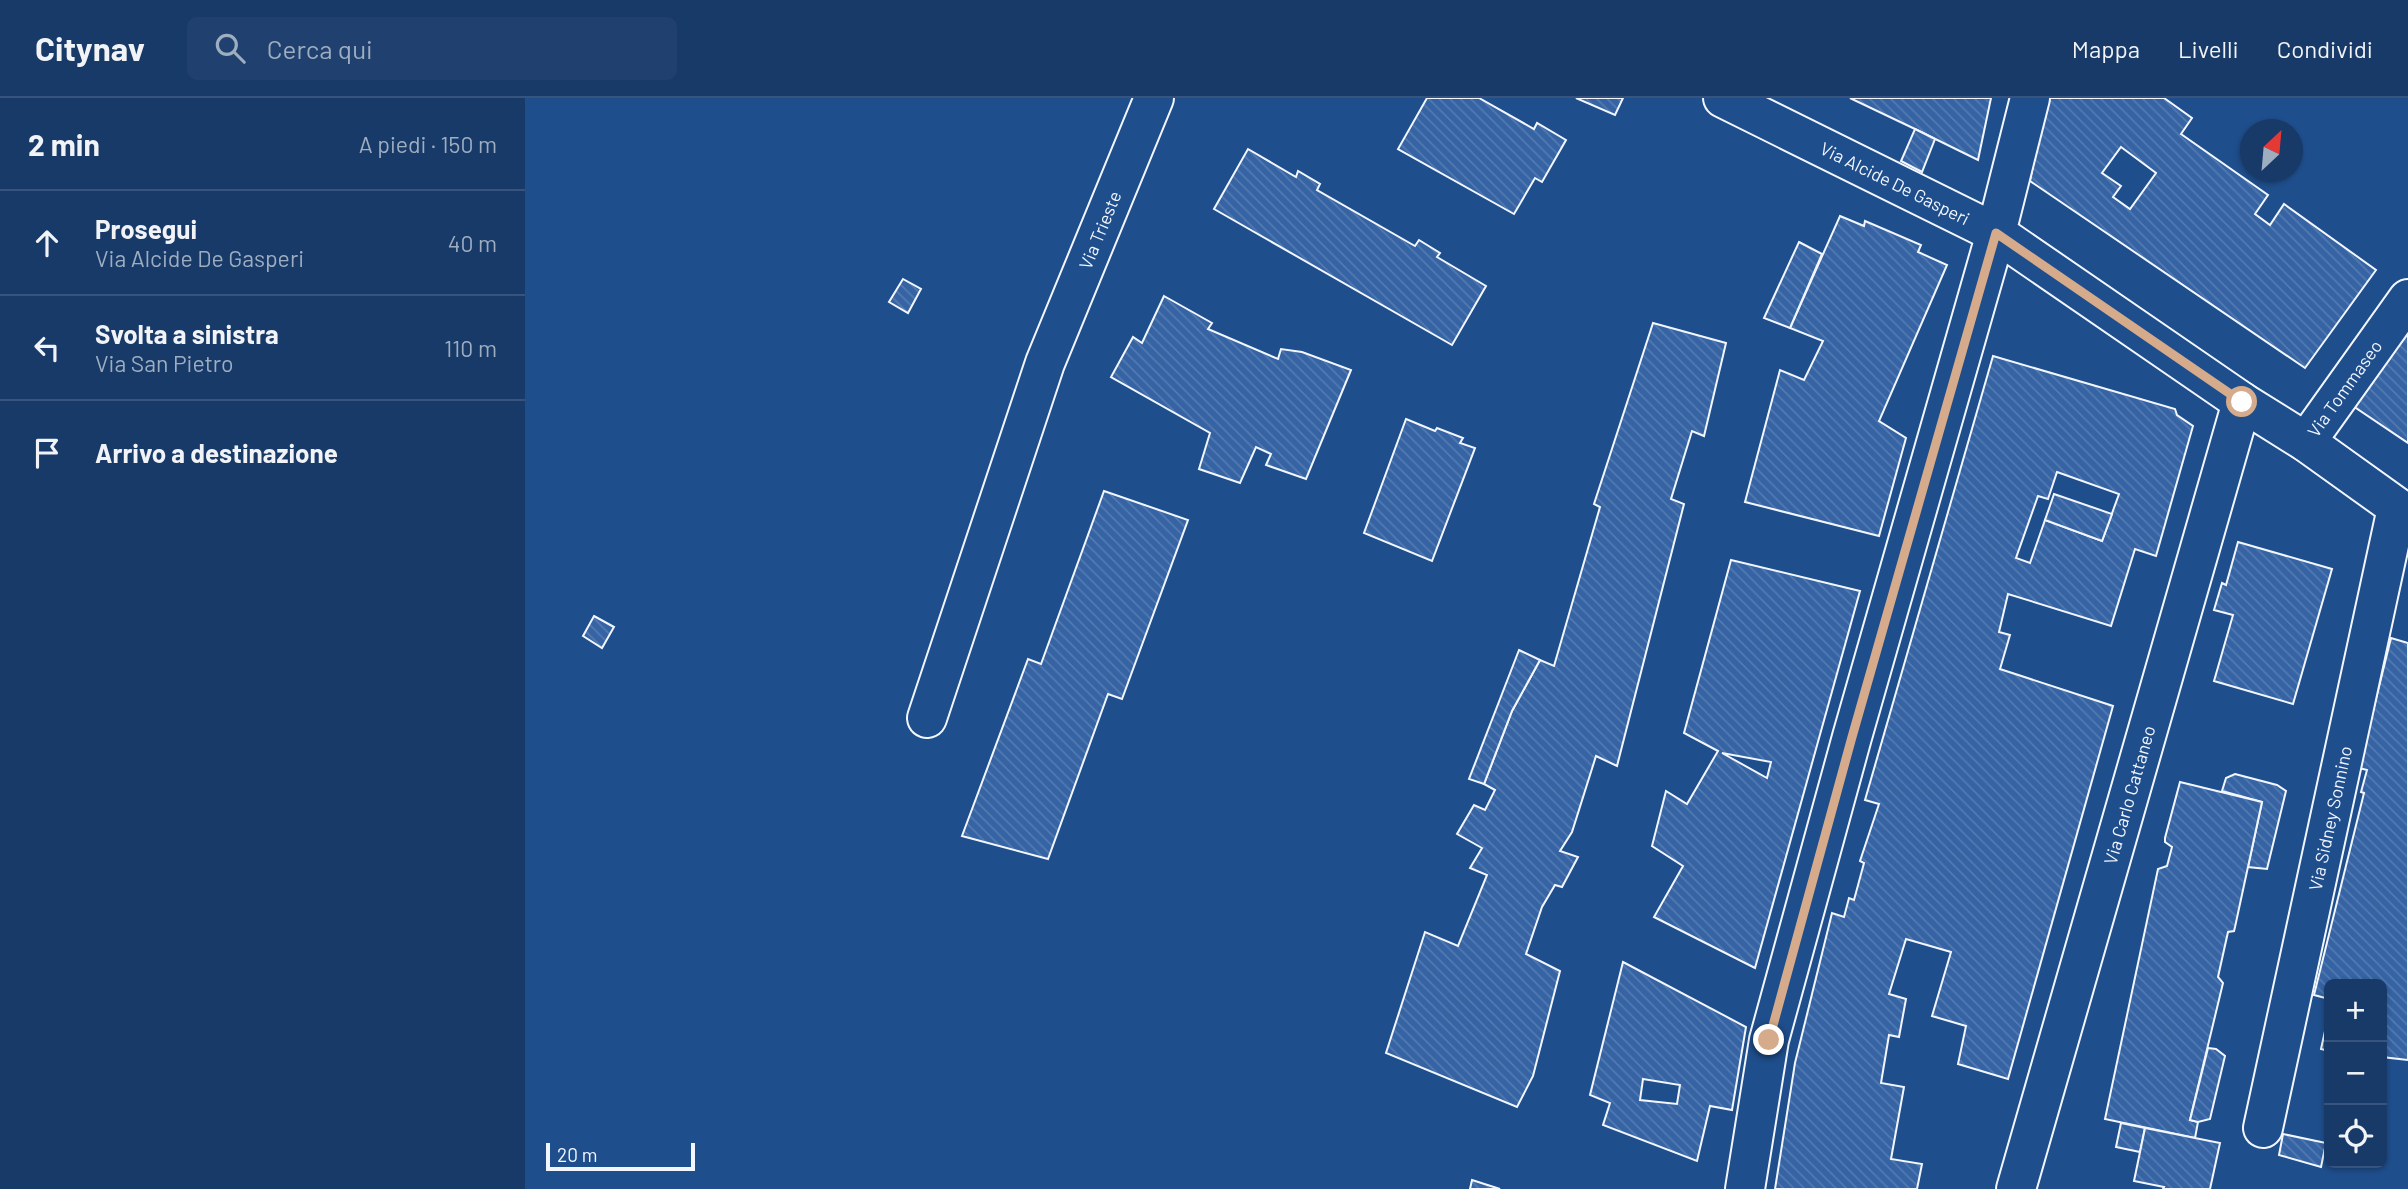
<!DOCTYPE html>
<html lang="it">
<meta charset="utf-8">
<style>
body{margin:0;font-family:Barlow,sans-serif;background:#20416f;color:#f1f3f6}
.controls{position:absolute;right:21px;bottom:21px;display:grid;overflow:hidden;border-radius:10px;box-shadow:0 2px 5px #0004}
.controls button{width:63px;height:63px;display:grid;place-items:center;padding:0;border:0;border-bottom:2px solid #36547d;background:#173a69;color:#f1f3f6;font:35px sans-serif}
.compass{position:absolute;left:1715px;top:21px;width:63px;height:63px;border-radius:50%;background:#173a69;box-shadow:0 2px 5px #0004;rotate:26deg}
.scale{position:absolute;left:21px;bottom:18px;width:149px;box-sizing:border-box;padding-left:7px;border:4px solid #f2f6ff;border-top:0;font-size:19px;line-height:24px;white-space:nowrap;color:#f2f6ff;-webkit-text-stroke:5px #1f4e8c;paint-order:stroke}
.stop{position:absolute;width:21px;height:21px;margin:-16px;border:5px solid #d6ab8b;border-radius:50%;background:#fff}
.stop.end{background:#d6ab8b;border-color:#fff;box-shadow:0 2px 7px #0008}
.list{margin:0;padding:0;list-style:none}
h2{display:flex;justify-content:space-between;align-items:center;height:91px;margin:0;padding:0 28px;font-size:30px}
h2 small{font-size:23px;font-weight:400;color:#9eadc0}
.list li{display:grid;grid-template-columns:46px 1fr auto;gap:21px;align-items:center;box-sizing:border-box;height:105px;padding:0 28px;border-top:2px solid #36547d}
.list b{display:block;font-size:26px;white-space:nowrap}
.list p{margin:0;font-size:23px;white-space:nowrap;color:#9eadc0}
.list em{font-size:23px;font-style:normal;color:#9eadc0}
.icon{flex:none;width:38px;height:38px;fill:none;stroke:currentColor;stroke-width:2;stroke-linecap:round;stroke-linejoin:round}
.map{position:relative;flex:none;width:1883px;height:1091px;overflow:hidden}
header{display:flex;align-items:center;gap:42px;box-sizing:border-box;height:98px;padding:0 35px;background:#173a69;border-bottom:2px solid #36547d}
header strong{font-size:33px}
nav{display:flex;gap:38px;margin-inline-start:auto;font-size:24px}
.search{width:490px;height:63px;background:#20416f;display:flex;align-items:center;gap:18px;box-sizing:border-box;padding:0 24px;border-radius:10px;color:#9eadc0;font-size:26px}
main{display:flex}
aside{flex:1;background:#173a69}
.map>svg:first-child{display:block}
</style>
<header>
<strong>Citynav</strong>
<div class="search"><svg class="icon" aria-label="search" viewBox="0 0 24 24"><circle cx="10" cy="10" r="6"/><path d="M15 15l6 6"/></svg>Cerca qui</div>
<nav><a>Mappa</a><a>Livelli</a><a>Condividi</a></nav>
</header>
<main>
<aside>
<h2>2 min<small>A piedi · 150 m</small></h2>
<ul class="list">
<li><svg class="icon" aria-label="ahead" viewBox="0 0 24 24"><path d="M12 20V5M6 11l6-6 6 6"/></svg><div><b>Prosegui</b><p>Via Alcide De Gasperi</p></div><em>40 m</em></li>
<li><svg class="icon" aria-label="left" viewBox="0 0 24 24"><path d="M17 20v-9H6M10 6l-5 5 5 5"/></svg><div><b>Svolta a sinistra</b><p>Via San Pietro</p></div><em>110 m</em></li>
<li><svg class="icon" aria-label="arrive" viewBox="0 0 24 24"><path d="M6 21V4h12l-3 4 3 4H6"/></svg><div><b>Arrivo a destinazione</b></div></li>
</ul>
</aside>
<div class="map">
<svg width="1883" height="1091" viewBox="0 0 1883 1091">
<defs>
<pattern id="building-back-hatch" width="6" height="6" patternUnits="userSpaceOnUse" patternTransform="scale(1.75)"><rect width="6" height="6" fill="#3563a3"/><path d="M-1 5l2 2M0 0l6 6M5-1l2 2" fill="none" stroke="#537ab1"/></pattern>
</defs>
<rect width="100%" height="100%" fill="#1f4e8c"/>
<g fill="url(#building-back-hatch)" stroke="#f2f6ff" stroke-width="2" fill-rule="evenodd">
<polygon points="902,0 954,0 1009,31 1012,25 1041,42 1017,84 1010,80 989,116 873,51"/>
<polygon points="1051,0 1098,0 1090,17"/>
<polygon points="1325,0 1466,0 1453,62 1390,31"/>
<path d="M 1522,0 L 1639,0 L 1667,20 L 1656,36 L 1743,97 L 1730,116 L 1745,127 L 1759,106 L 1851,172 L 1780,270 L 1505,83 ZM 1596,49 L 1631,75 L 1605,111 L 1588,99 L 1596,88 L 1577,75 Z"/>
<polygon points="1390,31 1410,41 1397,74 1376,63"/>
<polygon points="723,51 771,79 773,73 795,86 792,92 890,148 894,142 915,155 912,159 961,188 927,247 689,111"/>
<polygon points="1315,118 1339,128 1340,123 1396,147 1393,154 1422,167 1354,323 1381,340 1354,438 1220,404 1255,272 1279,282 1298,243 1265,230"/>
<polygon points="1274,144 1297,156 1265,230 1239,220"/>
<polygon points="378,181 396,191 383,215 364,204"/>
<polygon points="639,198 687,225 683,231 753,261 756,251 777,254 826,272 781,381 741,367 746,356 731,349 715,385 674,371 685,335 586,279 608,239 617,245"/>
<polygon points="1128,225 1201,245 1179,338 1167,333 1146,401 1159,406 1092,668 1071,658 1047,734 1035,753 1053,759 1037,789 1030,787 1017,809 1001,856 1035,873 1008,978 992,1009 861,955 900,834 933,848 962,777 945,770 957,750 932,736 949,707 960,712 970,692 959,686 987,613 1015,562 1029,568 1075,409 1069,406"/>
<polygon points="1883,226 1883,345 1825,306"/>
<path d="M 1468,258 L 1650,311 L 1652,317 L 1668,328 L 1631,458 L 1610,451 L 1586,528 L 1483,496 L 1474,534 L 1485,537 L 1475,571 L 1588,608 L 1483,981 L 1433,966 L 1441,928 L 1407,918 L 1426,854 L 1381,841 L 1364,896 L 1381,901 L 1374,939 L 1364,937 L 1356,985 L 1379,989 L 1366,1061 L 1397,1066 L 1392,1091 L 1250,1091 L 1270,965 L 1307,815 L 1319,819 L 1324,800 L 1329,802 L 1339,765 L 1335,763 L 1354,706 L 1340,702 ZM 1532,374 L 1594,396 L 1577,443 L 1520,422 L 1505,465 L 1491,460 L 1513,398 L 1523,401 Z"/>
<polygon points="881,321 910,333 912,330 938,340 935,345 950,350 907,463 839,435"/>
<polygon points="579,393 663,422 597,601 583,596 523,761 437,738 503,561 516,566"/>
<polygon points="1529,396 1587,416 1577,443 1520,422"/>
<polygon points="1713,444 1807,471 1768,606 1689,583 1708,517 1689,512 1697,485 1701,487"/>
<path d="M 1206,462 L 1335,493 L 1230,870 L 1129,819 L 1158,768 L 1127,748 L 1141,693 L 1162,706 L 1193,653 L 1159,635 ZM 1197,655 L 1246,664 L 1242,680 Z"/>
<polygon points="69,518 89,529 77,550 58,538"/>
<polygon points="1866,540 1883,545 1883,962 1857,959 1857,886 1804,886 1804,901 1789,897 1839,695 1836,694 1842,672 1834,670"/>
<polygon points="994,552 1015,562 987,613 959,686 944,681"/>
<polygon points="1710,676 1752,687 1761,693 1742,771 1723,769 1737,704 1697,693 1701,680"/>
<polygon points="1655,684 1737,704 1710,829 1709,833 1703,834 1693,879 1698,885 1665,1022 1673,1024 1670,1040 1580,1021 1633,771 1642,768 1647,749 1640,744 1640,740"/>
<path d="M 1098,864 L 1221,929 L 1207,1012 L 1185,1008 L 1172,1063 L 1078,1027 L 1085,1005 L 1065,997 ZM 1118,981 L 1155,987 L 1152,1006 L 1115,1002 Z"/>
<polygon points="1804,915 1804,953 1796,951"/>
<polygon points="1683,950 1691,951 1700,958 1685,1021 1673,1024 1665,1022"/>
<polygon points="1596,1025 1620,1030 1615,1054 1591,1049"/>
<polygon points="1620,1030 1695,1045 1685,1091 1638,1091 1639,1089 1609,1083"/>
<polygon points="1758,1036 1801,1045 1796,1069 1754,1057"/>
<polygon points="947,1082 975,1091 945,1091"/>
</g>
<g fill="none" stroke-linecap="round" stroke-linejoin="round">
<defs>
<g id="minor">
<path id="s1" d="M 1198,0 L 1471,135 L 1327,639 L 1244,942 L 1220,1091"/>
<path id="s2" d="M 1781,344 L 1883,201"/>
<path id="s3" d="M 402,620 L 520,265 L 629,0"/>
<path id="s4" d="M 1738,1030 L 1872,410"/>
<path id="s5" d="M 1491,1091 L 1717,304"/>
</g>
<polyline id="tertiary" points="1505,0 1471,135 1717,304 1781,344 1883,417"/>
</defs>
<use href="#minor" stroke="#f2f6ff" stroke-width="42"/>
<use href="#tertiary" stroke="#f2f6ff" stroke-width="42"/>
<use href="#minor" stroke="#1f4e8c" stroke-width="38"/>
<use href="#tertiary" stroke="#1f4e8c" stroke-width="38"/>
</g>
<g fill="none" stroke-linecap="round" stroke-linejoin="round">
<polyline stroke="#d6ab8b" stroke-width="9" points="1244,942 1327,639 1471,135 1717,304"/>
</g>
<g text-anchor="middle" dominant-baseline="central" stroke-width="5" stroke-linejoin="round" paint-order="stroke">
<g font-size="18" fill="#f2f6ff" stroke="#1f4e8c">
<text stroke="none"><textPath href="#s1" startOffset="192">Via Alcide De Gasperi</textPath></text>
<text stroke="none"><textPath href="#s3" startOffset="518">Via Trieste</textPath></text>
<text stroke="none"><textPath href="#s2" startOffset="66">Via Tommaseo</textPath></text>
<text stroke="none"><textPath href="#s5" startOffset="410">Via Carlo Cattaneo</textPath></text>
<text stroke="none"><textPath href="#s4" startOffset="317">Via Sidney Sonnino</textPath></text>
</g>
</g>
</svg>
<div class="controls">
<button>+</button>
<button>−</button>
<button><svg class="icon" aria-label="locate" viewBox="0 0 24 24"><circle cx="12" cy="12" r="6"/><path d="M12 2v4M12 18v4M2 12h4M18 12h4"/></svg></button>
</div>
<svg class="compass" viewBox="-18 -18 36 36"><path d="M0-13l5 13h-10z" fill="#e53935"/><path d="M0 13l5-13h-10z" fill="#9eadc0"/></svg>
<div class="scale">20 m</div>
<div class="stop" style="left:1717px;top:304px"></div>
<div class="stop end" style="left:1244px;top:942px"></div>
</div>
</main>
